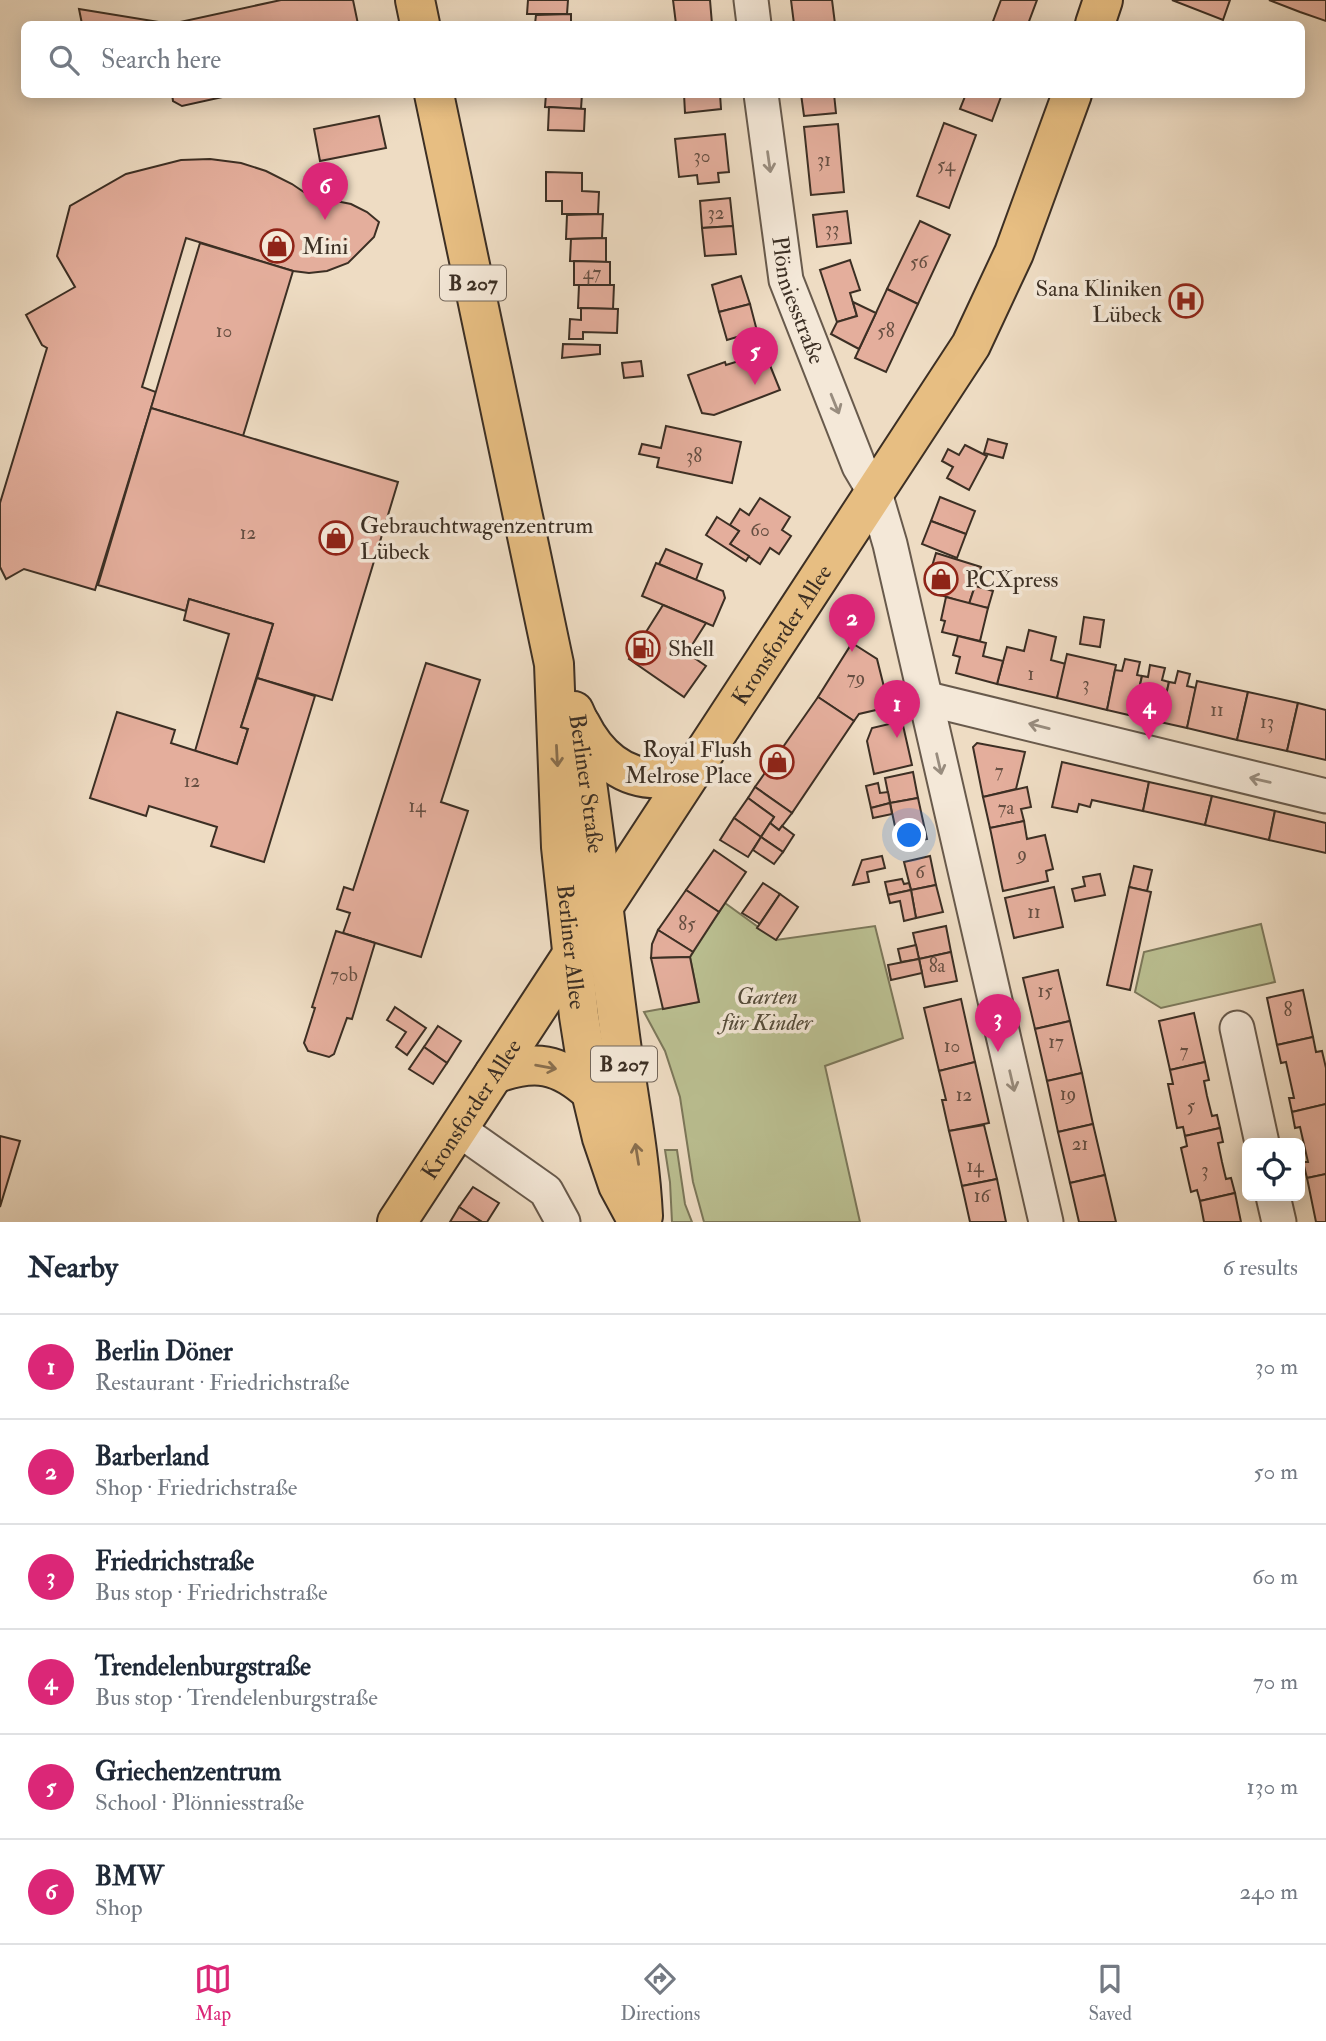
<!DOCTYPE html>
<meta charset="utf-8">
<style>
body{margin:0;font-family:"IM FELL Double Pica",serif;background:#f6f6f7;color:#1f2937}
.controls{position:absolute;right:21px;bottom:21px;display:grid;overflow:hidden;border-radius:10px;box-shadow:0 4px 18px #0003}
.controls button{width:63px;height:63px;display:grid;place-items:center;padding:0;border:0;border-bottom:2px solid #e0e1e3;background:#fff;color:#1f2937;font:35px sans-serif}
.you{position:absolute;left:910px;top:836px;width:24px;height:24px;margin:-18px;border:5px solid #fff;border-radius:50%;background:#1a73e8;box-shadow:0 0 0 10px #1a73e833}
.badge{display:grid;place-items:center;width:46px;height:46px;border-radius:50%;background:#db2777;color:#fff;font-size:23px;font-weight:700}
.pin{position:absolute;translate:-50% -58px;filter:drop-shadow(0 2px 4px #0008)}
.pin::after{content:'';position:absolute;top:37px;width:24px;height:21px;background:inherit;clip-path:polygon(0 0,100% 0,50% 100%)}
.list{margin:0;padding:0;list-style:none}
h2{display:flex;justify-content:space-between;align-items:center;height:91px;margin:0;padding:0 28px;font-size:30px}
h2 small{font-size:23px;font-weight:400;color:#747a83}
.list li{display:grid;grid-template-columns:46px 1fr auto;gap:21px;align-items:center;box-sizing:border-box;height:105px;padding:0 28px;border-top:2px solid #e0e1e3}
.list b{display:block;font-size:26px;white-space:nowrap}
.list p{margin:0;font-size:23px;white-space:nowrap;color:#747a83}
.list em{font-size:23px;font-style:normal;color:#747a83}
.icon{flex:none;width:38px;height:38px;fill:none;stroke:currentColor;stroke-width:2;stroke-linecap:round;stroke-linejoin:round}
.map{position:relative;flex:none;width:1326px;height:1222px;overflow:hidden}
.search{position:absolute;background:#fff;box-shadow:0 4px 18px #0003;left:21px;right:21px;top:21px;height:77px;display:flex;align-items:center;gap:18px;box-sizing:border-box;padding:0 24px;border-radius:10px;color:#747a83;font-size:26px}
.sheet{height:721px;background:#fff}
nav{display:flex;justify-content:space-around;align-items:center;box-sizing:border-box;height:98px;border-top:2px solid #e0e1e3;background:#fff;font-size:19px;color:#747a83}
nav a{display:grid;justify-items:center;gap:4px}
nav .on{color:#db2777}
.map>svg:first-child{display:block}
</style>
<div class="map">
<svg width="1326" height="1222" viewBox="0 0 1326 1222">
<rect width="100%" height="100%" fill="#eedcc3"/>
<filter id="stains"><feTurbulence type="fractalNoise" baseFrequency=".00286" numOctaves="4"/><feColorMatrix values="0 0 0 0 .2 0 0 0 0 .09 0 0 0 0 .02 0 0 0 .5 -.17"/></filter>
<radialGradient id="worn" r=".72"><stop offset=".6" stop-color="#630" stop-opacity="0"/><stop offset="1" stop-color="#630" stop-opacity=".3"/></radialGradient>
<g fill="#bbc092" stroke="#7c785b" stroke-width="2">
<polygon points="725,903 776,940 875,926 903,1038 825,1066 860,1222 704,1222 693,1182 680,1097 665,1051 644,1012 699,1002 690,957"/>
<polygon points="1261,924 1275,982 1161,1008 1135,992 1144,952"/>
<polygon points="665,1150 677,1150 685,1204 692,1222 672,1222 670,1182"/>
</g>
<g fill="#e4ae9c" stroke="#3c2f24" stroke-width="2">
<polygon points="281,0 353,0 358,24 82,24 79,9 171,24"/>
<polygon points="528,0 568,0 567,14 527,14"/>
<polygon points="673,0 710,0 712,24 676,24"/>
<polygon points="791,0 832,0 835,24 794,24"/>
<polygon points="1001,0 1037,0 1028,24 992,24"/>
<polygon points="1172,0 1230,0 1223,20"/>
<polygon points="1269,0 1326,0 1326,21 1300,12"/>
<polygon points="571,14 571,24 535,24 536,15"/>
<polygon points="172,94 236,94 182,106 173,101"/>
<polygon points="546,94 582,94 581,109 545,107"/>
<polygon points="684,94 720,94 721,109 685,113"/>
<polygon points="801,94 834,94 836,113 804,116"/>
<polygon points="966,94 1002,94 992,121 960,109"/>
<polygon points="549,107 585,109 584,131 548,130"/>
<polygon points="379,116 386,148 320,161 314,129"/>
<polygon points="944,123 976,135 949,208 917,196"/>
<polygon points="838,124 844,192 811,195 804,127"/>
<polygon points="725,134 729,172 718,173 719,182 698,184 697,175 679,177 675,139"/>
<polygon points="210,159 241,163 266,171 292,184 317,201 326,199 351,204 367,212 379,222 374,237 348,263 327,271 309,273 293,271 186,238 142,387 156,392 95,590 24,569 6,579 0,567 0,503 47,348 42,345 26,315 75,287 57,256 70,206 126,174 181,160"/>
<polygon points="546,172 582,173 582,191 599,192 598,214 562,214 562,201 546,201"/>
<polygon points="730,198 733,226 702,228 700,201"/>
<polygon points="847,211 851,243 817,247 813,215"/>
<polygon points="603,214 602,238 566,239 567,215"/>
<polygon points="920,221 950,235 918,304 887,289"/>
<polygon points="733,226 736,254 705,256 702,228"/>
<polygon points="606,238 606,262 570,261 571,239"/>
<polygon points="200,243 293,271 243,436 151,408"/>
<polygon points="850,260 860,290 850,293 857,316 837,322 820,270"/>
<polygon points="574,261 610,262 610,285 574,285"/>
<polygon points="741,276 750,304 719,312 712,285"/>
<polygon points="579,285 614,285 613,309 578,308"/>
<polygon points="887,289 918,304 886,372 855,358"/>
<polygon points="853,302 876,313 859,349 831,334 837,322 857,316"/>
<polygon points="750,304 757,331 727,340 719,312"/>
<polygon points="581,308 618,309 617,333 583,332 583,339 569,339 570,319 581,320"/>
<polygon points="563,344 600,345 600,354 562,358"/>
<polygon points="765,353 780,390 714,415 702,413 688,375 725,362 726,365"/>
<polygon points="641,361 643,376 624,378 622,363"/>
<polygon points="151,408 398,482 332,700 257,678 273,624 189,599 186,611 98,585"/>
<polygon points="666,426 741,442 732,483 657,467 659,458 639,454 642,444 661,448"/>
<polygon points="988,439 1007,444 1003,458 984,453"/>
<polygon points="965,445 987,456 969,490 947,478 953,467 942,461 948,449 959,455"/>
<polygon points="940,497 975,511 966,534 931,521"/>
<polygon points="760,498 790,517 782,530 791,536 779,554 770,548 760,564 730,544 739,531 730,525 740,509 749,515"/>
<polygon points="717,517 739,531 730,544 749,556 746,561 706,535"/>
<polygon points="931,521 966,534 957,558 922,544"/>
<polygon points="666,549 702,564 696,580 659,564"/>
<polygon points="936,553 981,567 969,604 934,593 930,573"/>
<polygon points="656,563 723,591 725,598 713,626 642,596"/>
<polygon points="975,586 993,591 988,608 969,604"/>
<polygon points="946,597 988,608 980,641 942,632 945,621 941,620"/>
<polygon points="189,599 273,624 241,727 248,729 237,764 195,751 229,634 184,620"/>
<polygon points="663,605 706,623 687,653 706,666 684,697 629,659"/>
<polygon points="1084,617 1104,620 1100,647 1080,644"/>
<polygon points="1029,630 1056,637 1051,660 1066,664 1057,698 997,684 1007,647 1024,651"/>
<polygon points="958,636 986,643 983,656 1003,661 997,684 956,673 960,657 953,655"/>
<polygon points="852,643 877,659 889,707 859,714 854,721 818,697"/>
<polygon points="1067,654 1116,665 1107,710 1057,698"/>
<polygon points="1125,659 1140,662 1137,675 1142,676 1133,716 1107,710 1115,670 1122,671"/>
<polygon points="426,663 480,680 441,802 468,811 421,957 343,933 350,913 337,909 344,887 353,890"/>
<polygon points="1150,665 1165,668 1162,680 1169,682 1160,722 1133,716 1142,676 1148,677"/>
<polygon points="1178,671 1190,674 1187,686 1196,688 1187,728 1160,722 1169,682 1175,683"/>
<polygon points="257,678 315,696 264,862 211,846 217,827 149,806 146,816 90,798 117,712 175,730 171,743 237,764 248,729 241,727"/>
<polygon points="1197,681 1248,692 1237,740 1187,728"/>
<polygon points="1248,692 1298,703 1287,751 1237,740"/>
<polygon points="818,697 854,721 792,813 755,787"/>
<polygon points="1298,703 1326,710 1326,760 1287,751"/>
<polygon points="902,721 912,765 874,774 867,741 872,728"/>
<polygon points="977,743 1025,752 1016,789 983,797 973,747"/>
<polygon points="1062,762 1149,782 1143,811 1092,800 1090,807 1079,804 1077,812 1052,807"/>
<polygon points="913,772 918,798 890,803 885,778"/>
<polygon points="1149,782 1212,796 1205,825 1143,811"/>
<polygon points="878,783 880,793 888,792 890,803 871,808 866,786"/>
<polygon points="755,787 792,813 779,830 770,823 774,817 748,798"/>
<polygon points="1027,787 1031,807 1021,809 1024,821 990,828 983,797"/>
<polygon points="1212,796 1275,811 1269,840 1205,825"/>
<polygon points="748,798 774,817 761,837 734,818"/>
<polygon points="918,798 927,839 899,845 890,803"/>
<polygon points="890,803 892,814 873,818 871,808"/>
<polygon points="1275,811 1326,823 1326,853 1269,840"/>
<polygon points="734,818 761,837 748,857 720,840"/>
<polygon points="1024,821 1027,839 1045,835 1053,869 1046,871 1048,881 1003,891 990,828"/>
<polygon points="770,823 779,830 782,826 794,835 783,852 761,837"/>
<polygon points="761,837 783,852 774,864 753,850"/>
<polygon points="714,850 746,872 719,912 686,890"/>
<polygon points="882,856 885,868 867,872 869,882 853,885 862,860"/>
<polygon points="930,856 936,885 911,890 904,862"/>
<polygon points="1134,866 1152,870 1147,891 1129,887"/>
<polygon points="1100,874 1105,895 1075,901 1072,889 1085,886 1083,877"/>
<polygon points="902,879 904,884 909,883 911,890 888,895 885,882"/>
<polygon points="763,883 780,894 760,924 742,913"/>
<polygon points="936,885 943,912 916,918 911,890"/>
<polygon points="1054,887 1063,927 1014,938 1005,898"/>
<polygon points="1129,887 1151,892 1130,990 1107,985"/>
<polygon points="686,890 719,912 693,952 658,930"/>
<polygon points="911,890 916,918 904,921 900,901 890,903 888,895"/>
<polygon points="780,894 798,907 776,940 757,928"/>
<polygon points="946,926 951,952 919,959 913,933"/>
<polygon points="658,930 693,952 690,957 651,958 652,944"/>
<polygon points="336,931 375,943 352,1019 347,1018 334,1054 329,1057 308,1051 304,1043 315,1008 312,1007"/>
<polygon points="916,945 919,959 901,962 898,949"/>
<polygon points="951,952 957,981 925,987 919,959"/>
<polygon points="690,957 699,1002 663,1009 651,958"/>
<polygon points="919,959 922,973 891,980 888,965"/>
<polygon points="1058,970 1070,1021 1035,1029 1023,978"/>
<polygon points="1303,990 1313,1037 1277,1045 1267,998"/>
<polygon points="961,999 975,1062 939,1071 924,1008"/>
<polygon points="395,1007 426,1028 407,1055 396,1047 406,1032 387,1020"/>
<polygon points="1194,1013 1205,1062 1170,1070 1159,1021"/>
<polygon points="1070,1021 1082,1073 1047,1081 1035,1029"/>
<polygon points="438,1026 461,1041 447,1063 424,1047"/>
<polygon points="1313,1037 1316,1052 1322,1051 1326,1068 1326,1104 1292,1112 1289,1098 1294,1098 1286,1062 1281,1063 1277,1045"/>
<polygon points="424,1047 447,1063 433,1084 409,1069"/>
<polygon points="975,1062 989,1123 949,1131 942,1100 946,1100 939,1071"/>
<polygon points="1205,1062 1209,1080 1204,1081 1207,1096 1212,1116 1217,1115 1220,1128 1185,1136 1183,1127 1177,1128 1168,1084 1173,1084 1170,1070"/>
<polygon points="1082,1073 1093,1124 1058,1132 1047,1081"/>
<polygon points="1326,1104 1326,1174 1307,1178 1303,1162 1308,1162 1300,1127 1295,1128 1292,1112"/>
<polygon points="1093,1124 1105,1175 1070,1183 1058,1132"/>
<polygon points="984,1125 997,1179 962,1186 949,1131"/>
<polygon points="1220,1128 1223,1142 1218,1143 1222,1162 1226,1179 1231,1178 1235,1193 1200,1201 1197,1190 1191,1192 1181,1148 1187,1146 1185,1136"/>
<polygon points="0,1136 20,1141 0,1207"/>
<polygon points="1326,1174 1326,1222 1316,1222 1307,1178"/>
<polygon points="1105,1175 1116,1222 1079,1222 1070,1183"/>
<polygon points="997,1179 1006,1222 970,1222 962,1186"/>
<polygon points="473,1187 499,1203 487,1222 482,1222 459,1207"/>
<polygon points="1235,1193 1241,1222 1204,1222 1200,1201"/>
<polygon points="459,1207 482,1222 450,1222"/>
</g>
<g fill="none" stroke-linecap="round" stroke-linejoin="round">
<defs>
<g id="minor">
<polyline points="751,0 754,24"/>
<path id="s1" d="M 761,94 L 786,280 L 859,466 L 875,493 L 890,544 L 1046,1222"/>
<polyline points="924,698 1326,796"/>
<polyline points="1237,1028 1262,1143"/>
<polyline points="458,1129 546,1191 563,1222"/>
<polyline points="1273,1196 1279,1222"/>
</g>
<g id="major">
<polyline points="415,0 420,24"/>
<polyline points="1095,24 1103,0"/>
<path id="s2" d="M 434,94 L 554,664 L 561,847 L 579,1016 L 591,1092 L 602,1138 L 618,1185 L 638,1222"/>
<path id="s3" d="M 574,711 L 578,720 C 594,825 606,931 620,1036 C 628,1096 640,1155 643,1216"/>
<path d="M 580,723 C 597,757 625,782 666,778 C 675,777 684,773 693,771"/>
<path d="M 494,1074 C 535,1059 559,1063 591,1092"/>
<path id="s4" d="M 397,1222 L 971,345 L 1014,253 L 1072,94"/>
</g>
</defs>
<use href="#minor" stroke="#685a4c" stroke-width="37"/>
<use href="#major" stroke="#3c2f24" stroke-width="42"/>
<use href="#minor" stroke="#f4e8d8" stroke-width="33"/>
<use href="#major" stroke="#e7be82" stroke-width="38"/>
</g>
<defs><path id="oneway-shaft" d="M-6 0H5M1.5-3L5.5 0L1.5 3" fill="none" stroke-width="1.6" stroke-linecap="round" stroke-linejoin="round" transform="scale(1.75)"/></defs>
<g stroke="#988c7e">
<use href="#oneway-shaft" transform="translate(769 162) rotate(82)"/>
<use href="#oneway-shaft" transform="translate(835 404) rotate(68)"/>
<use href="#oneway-shaft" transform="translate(1039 726) rotate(-166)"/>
<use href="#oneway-shaft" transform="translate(939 764) rotate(77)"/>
<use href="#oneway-shaft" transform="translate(1260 780) rotate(-167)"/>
<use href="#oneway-shaft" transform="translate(1012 1081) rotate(77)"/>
</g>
<g stroke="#896f4e">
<use href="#oneway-shaft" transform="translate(557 756) rotate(87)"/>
<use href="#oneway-shaft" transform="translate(546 1067) rotate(10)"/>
<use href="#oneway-shaft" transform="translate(637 1154) rotate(-99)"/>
</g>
<defs>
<symbol id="shop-ring" viewBox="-11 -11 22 22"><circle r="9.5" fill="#f4e8d8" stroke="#8f2418" stroke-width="1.5"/><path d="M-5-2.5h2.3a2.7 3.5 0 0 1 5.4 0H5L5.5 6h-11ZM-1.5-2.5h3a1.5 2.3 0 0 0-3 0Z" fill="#8f2418"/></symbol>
<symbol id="hospital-ring" viewBox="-11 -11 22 22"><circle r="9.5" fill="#f4e8d8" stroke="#8f2418" stroke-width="1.5"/><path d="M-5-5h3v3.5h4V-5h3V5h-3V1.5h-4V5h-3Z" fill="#8f2418"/></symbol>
<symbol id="fuel-ring" viewBox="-11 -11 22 22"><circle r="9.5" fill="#f4e8d8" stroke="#8f2418" stroke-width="1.5"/><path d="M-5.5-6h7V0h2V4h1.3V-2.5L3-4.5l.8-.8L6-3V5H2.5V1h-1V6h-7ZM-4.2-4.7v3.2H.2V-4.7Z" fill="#8f2418"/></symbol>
</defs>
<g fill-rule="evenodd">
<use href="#shop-ring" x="258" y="227" width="38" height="38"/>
<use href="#hospital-ring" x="1167" y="282" width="38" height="38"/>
<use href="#shop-ring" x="317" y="519" width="38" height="38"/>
<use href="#shop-ring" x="922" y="560" width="38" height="38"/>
<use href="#fuel-ring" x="624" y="629" width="38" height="38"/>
<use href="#shop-ring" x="758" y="743" width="38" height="38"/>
</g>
<g text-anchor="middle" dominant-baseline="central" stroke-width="7" stroke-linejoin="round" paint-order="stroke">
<g font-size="19" fill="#664f42">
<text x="702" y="156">30</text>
<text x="824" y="160">31</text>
<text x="946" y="165">54</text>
<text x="716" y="213">32</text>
<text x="832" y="229">33</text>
<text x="919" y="262">56</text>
<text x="592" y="273">47</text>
<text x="224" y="331">10</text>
<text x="886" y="331">58</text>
<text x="694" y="456">38</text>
<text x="760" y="530">60</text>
<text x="248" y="533">12</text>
<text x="1031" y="674">1</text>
<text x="856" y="678">79</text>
<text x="1086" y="684">3</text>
<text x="1217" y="710">11</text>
<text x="1267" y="722">13</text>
<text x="999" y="771">7</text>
<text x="192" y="781">12</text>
<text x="417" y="806">14</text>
<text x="1006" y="808">7a</text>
<text x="1022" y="854">9</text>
<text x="920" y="872">6</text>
<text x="1034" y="912">11</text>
<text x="687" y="924">85</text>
<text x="937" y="966">8a</text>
<text x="344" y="975">70b</text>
<text x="1045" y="991">15</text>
<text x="1288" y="1010">8</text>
<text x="1056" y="1042">17</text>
<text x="952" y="1046">10</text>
<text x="1184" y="1051">7</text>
<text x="1068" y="1094">19</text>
<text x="964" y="1095">12</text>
<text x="1191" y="1106">5</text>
<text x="1080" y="1144">21</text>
<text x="975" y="1166">14</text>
<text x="1205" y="1170">3</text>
<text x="982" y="1196">16</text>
</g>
<g fill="#f4e8d8" stroke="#73665a" stroke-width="2">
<rect x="440" y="265.5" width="66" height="35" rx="5"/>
<rect x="591" y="1046.5" width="66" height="35" rx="5"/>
</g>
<g font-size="21" font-weight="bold" fill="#3c2f24">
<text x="473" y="283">B 207</text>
<text x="624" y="1064">B 207</text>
</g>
<g font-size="23" fill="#3c2f24" stroke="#f4e8d8" text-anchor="start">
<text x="302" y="246">Mini</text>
<text x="1162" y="288" text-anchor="end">Sana Kliniken<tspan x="1162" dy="26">Lübeck</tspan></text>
<text x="360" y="525">Gebrauchtwagenzentrum<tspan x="360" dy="26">Lübeck</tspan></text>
<text x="965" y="579">PCXpress</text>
<text x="668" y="648">Shell</text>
<text x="752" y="749" text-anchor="end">Royal Flush<tspan x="752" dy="26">Melrose Place</tspan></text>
</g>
<g font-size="23" fill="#3c2f24" stroke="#f4e8d8">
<text stroke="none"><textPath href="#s1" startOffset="210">Plönniesstraße</textPath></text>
<text stroke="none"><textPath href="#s4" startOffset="702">Kronsforder Allee</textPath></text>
<text stroke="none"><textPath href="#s3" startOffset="74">Berliner Straße</textPath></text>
<text stroke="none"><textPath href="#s2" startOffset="866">Berliner Allee</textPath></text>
<text stroke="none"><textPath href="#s4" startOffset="135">Kronsforder Allee</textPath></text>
</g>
<g font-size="23" font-style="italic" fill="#554c3a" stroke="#f4e8d8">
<text x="767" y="996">Garten<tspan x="767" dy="26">für Kinder</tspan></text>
</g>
</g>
<rect width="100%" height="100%" filter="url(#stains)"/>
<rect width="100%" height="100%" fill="url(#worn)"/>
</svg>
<div class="controls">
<button><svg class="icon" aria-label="locate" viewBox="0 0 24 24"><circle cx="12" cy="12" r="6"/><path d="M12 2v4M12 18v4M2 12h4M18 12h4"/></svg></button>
</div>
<div class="you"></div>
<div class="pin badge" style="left:897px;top:738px">1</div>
<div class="pin badge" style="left:852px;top:652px">2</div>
<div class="pin badge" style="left:998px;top:1052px">3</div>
<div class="pin badge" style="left:1149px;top:740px">4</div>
<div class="pin badge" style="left:755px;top:385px">5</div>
<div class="pin badge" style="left:325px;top:220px">6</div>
<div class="search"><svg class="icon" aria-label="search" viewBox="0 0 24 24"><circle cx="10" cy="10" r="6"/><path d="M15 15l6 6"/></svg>Search here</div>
</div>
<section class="sheet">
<h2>Nearby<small>6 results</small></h2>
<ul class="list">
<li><span class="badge">1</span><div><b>Berlin Döner</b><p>Restaurant · Friedrichstraße</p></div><em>30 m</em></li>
<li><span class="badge">2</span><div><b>Barberland</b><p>Shop · Friedrichstraße</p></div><em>50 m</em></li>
<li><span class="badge">3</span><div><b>Friedrichstraße</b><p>Bus stop · Friedrichstraße</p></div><em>60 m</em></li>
<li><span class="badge">4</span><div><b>Trendelenburgstraße</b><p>Bus stop · Trendelenburgstraße</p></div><em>70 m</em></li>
<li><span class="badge">5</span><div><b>Griechenzentrum</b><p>School · Plönniesstraße</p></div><em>130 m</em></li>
<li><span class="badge">6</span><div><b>BMW</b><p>Shop</p></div><em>240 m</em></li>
</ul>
</section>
<nav>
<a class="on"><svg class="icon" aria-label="map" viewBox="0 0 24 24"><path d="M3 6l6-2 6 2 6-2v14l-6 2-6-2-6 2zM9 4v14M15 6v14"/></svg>Map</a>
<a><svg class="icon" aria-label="directions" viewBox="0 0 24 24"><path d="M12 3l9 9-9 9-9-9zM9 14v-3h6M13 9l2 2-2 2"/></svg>Directions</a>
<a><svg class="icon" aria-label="saved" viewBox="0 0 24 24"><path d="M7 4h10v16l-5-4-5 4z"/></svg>Saved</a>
</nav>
